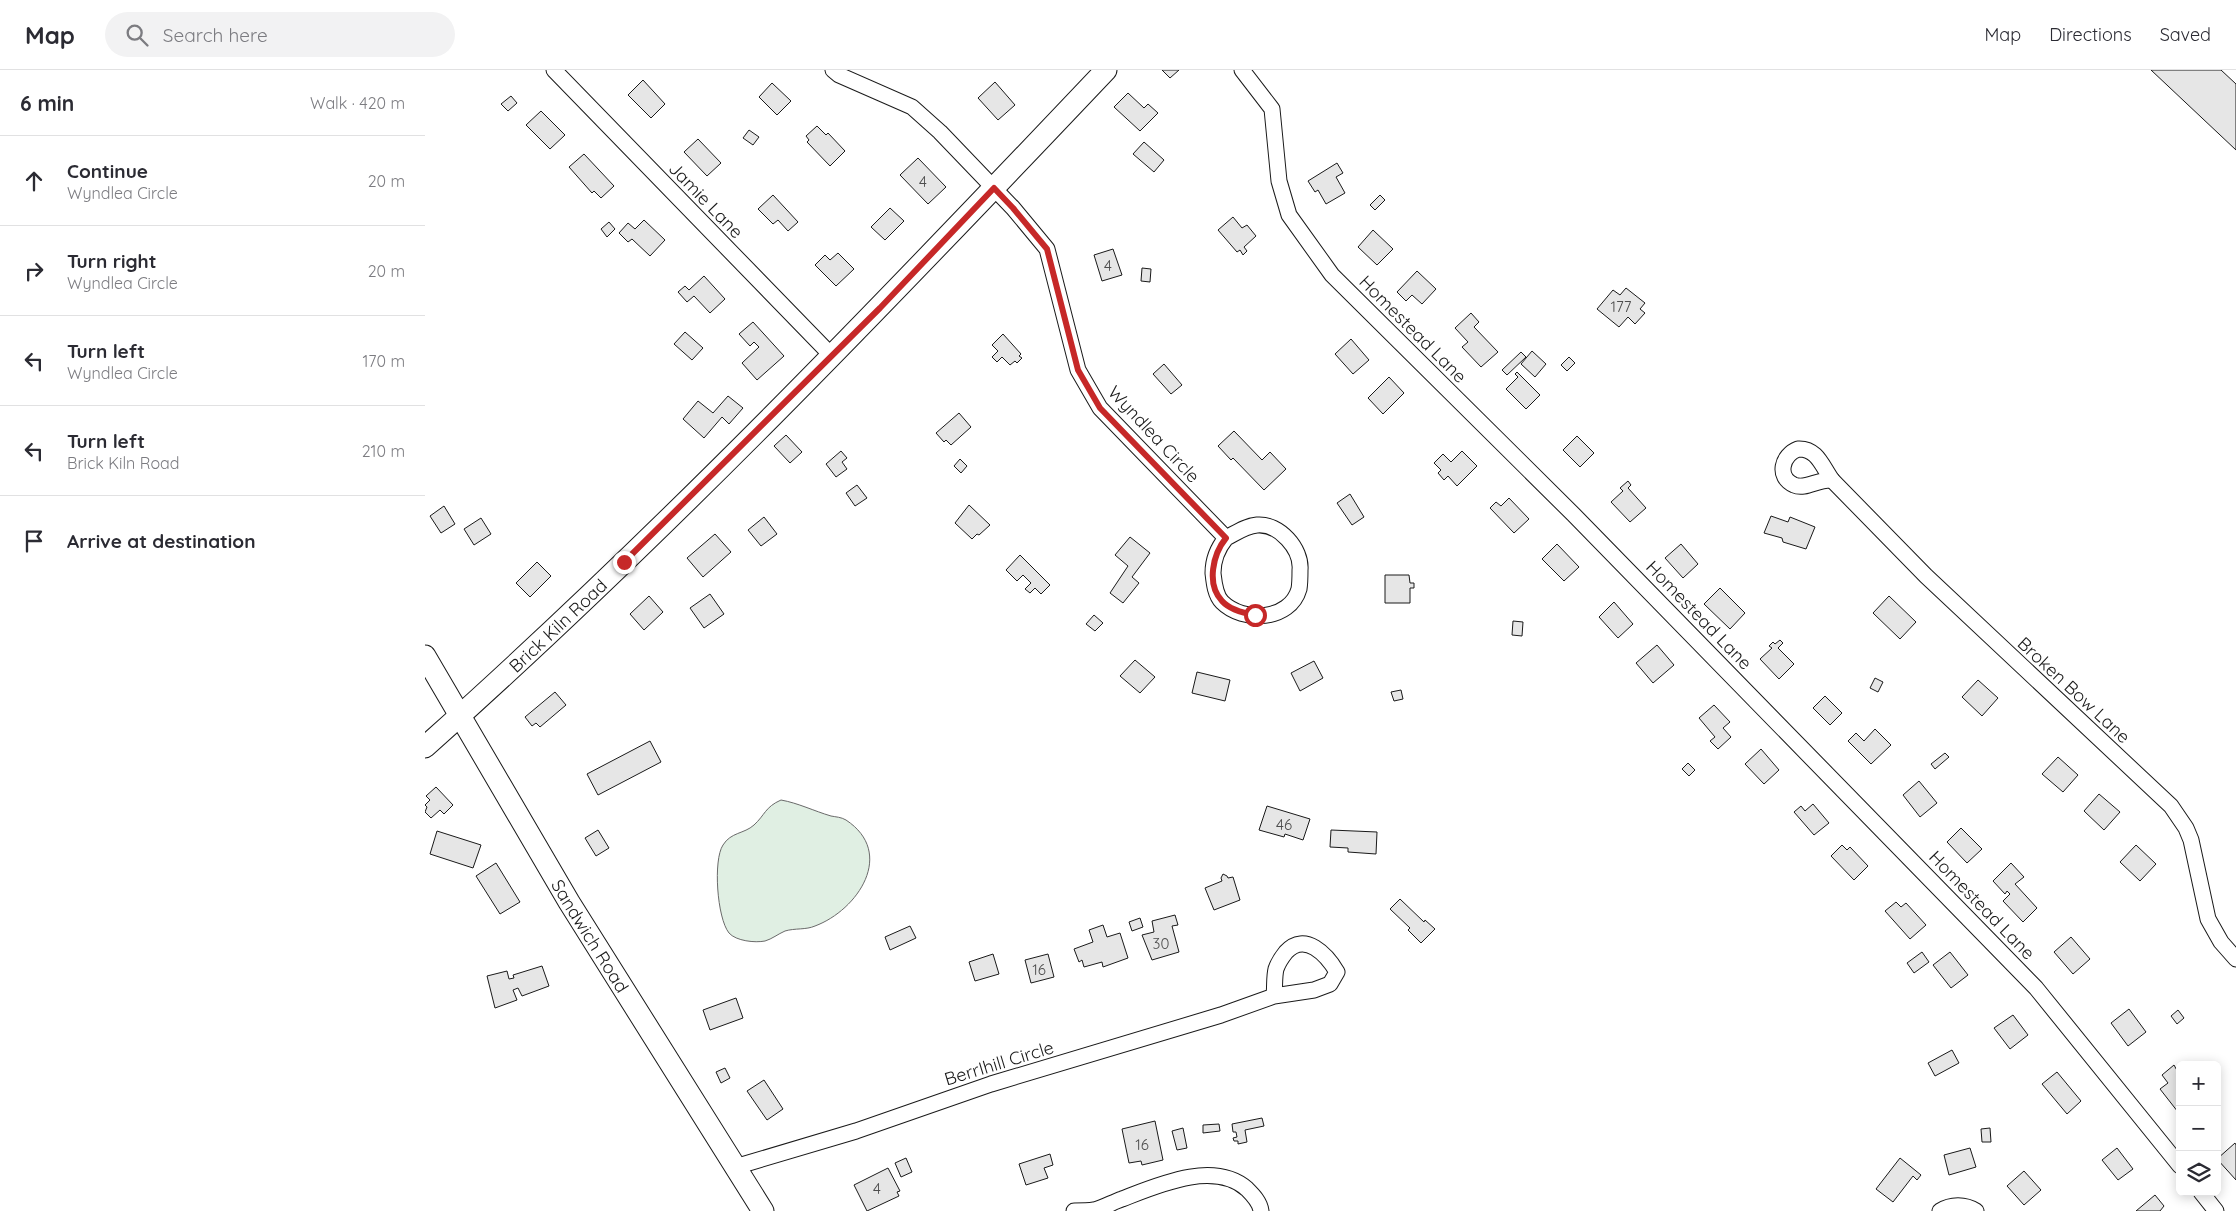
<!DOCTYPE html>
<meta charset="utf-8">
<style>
body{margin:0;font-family:Quicksand,sans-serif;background:#f2f2f3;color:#2b2b33}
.controls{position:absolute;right:15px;bottom:15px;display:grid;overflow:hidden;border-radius:8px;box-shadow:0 2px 12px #0003}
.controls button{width:45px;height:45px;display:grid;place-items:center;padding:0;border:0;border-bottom:1px solid #e1e1e2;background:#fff;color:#2b2b33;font:25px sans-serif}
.stop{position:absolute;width:15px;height:15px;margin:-11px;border:4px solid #c62828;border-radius:50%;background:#fff}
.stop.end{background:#c62828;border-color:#fff;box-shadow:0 1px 5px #0008}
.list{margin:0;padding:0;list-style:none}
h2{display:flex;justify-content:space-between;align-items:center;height:65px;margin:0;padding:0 20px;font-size:21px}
h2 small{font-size:16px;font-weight:400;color:#7c7c81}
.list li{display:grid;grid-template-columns:32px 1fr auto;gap:15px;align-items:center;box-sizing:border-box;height:90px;padding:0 20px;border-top:1px solid #e1e1e2}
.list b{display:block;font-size:19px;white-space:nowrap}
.list p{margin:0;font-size:16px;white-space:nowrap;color:#7c7c81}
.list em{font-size:16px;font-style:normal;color:#7c7c81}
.icon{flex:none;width:28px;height:28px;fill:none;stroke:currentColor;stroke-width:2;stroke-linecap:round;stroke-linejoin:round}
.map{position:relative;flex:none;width:1811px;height:1141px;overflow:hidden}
header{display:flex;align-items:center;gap:30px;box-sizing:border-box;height:70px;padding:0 25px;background:#fff;border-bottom:1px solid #e1e1e2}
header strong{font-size:24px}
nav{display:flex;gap:28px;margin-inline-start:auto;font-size:18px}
.search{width:350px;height:45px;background:#f2f2f3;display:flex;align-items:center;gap:12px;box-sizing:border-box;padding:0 18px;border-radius:28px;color:#7c7c81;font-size:19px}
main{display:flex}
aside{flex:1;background:#fff}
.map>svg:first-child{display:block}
</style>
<header>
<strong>Map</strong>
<div class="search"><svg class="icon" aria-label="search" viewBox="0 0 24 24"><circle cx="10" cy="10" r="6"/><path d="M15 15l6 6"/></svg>Search here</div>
<nav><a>Map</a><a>Directions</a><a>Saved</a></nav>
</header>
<main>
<aside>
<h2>6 min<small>Walk · 420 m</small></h2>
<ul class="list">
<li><svg class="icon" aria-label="ahead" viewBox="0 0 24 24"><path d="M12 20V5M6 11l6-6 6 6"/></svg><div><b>Continue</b><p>Wyndlea Circle</p></div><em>20 m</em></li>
<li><svg class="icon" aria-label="right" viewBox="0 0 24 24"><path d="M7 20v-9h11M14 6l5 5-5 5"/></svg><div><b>Turn right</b><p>Wyndlea Circle</p></div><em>20 m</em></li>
<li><svg class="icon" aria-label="left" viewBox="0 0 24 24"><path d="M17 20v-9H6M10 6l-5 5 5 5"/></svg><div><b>Turn left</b><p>Wyndlea Circle</p></div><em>170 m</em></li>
<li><svg class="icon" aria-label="left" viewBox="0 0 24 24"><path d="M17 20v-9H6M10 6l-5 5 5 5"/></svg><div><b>Turn left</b><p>Brick Kiln Road</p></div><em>210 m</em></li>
<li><svg class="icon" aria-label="arrive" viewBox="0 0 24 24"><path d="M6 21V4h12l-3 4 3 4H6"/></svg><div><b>Arrive at destination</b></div></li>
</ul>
</aside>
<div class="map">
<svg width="1811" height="1141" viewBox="0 0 1811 1141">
<rect width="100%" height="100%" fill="#fff"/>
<path fill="#e0efe3" stroke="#6a6a6a" d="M 356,730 C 373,733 389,741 406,746 C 411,747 416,747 421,750 C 471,783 433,840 390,856 C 381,860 370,858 360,861 C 353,864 347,869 340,871 C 330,873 311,871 304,863 C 292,848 288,790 298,775 C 306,762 319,764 329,755 C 340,745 340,737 356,730 Z"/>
<g fill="#e6e6e6" stroke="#1a1a1a">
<polygon points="737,0 754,0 745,8"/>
<polygon points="1726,0 1796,0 1811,14 1811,80"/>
<polygon points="218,10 240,34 226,48 203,25"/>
<polygon points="570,12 590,35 573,50 553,28"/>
<polygon points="347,13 366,31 352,45 334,27"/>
<polygon points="703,23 719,38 723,34 733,43 715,61 689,37"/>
<polygon points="86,26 92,33 83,41 76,34"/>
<polygon points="116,41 140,65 125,79 101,55"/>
<polygon points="392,56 401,65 403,63 420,81 405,96 382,72 384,70 381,66"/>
<polygon points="324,60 334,67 328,75 318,68"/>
<polygon points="273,69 296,93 282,106 259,82"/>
<polygon points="719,72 739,90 729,102 708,84"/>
<polygon points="159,84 189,116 176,128 169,121 167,123 144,97"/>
<polygon points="493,88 521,117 503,134 475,105"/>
<polygon points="912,93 918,103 911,107 920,123 901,134 893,120 890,122 883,111"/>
<polygon points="348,125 373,152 363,161 353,150 348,154 333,139"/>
<polygon points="955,125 960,130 950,140 945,135"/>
<polygon points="465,138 479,151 460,170 446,157"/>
<polygon points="808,147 817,158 822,155 831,166 819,177 822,181 818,185 815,180 812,182 793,160"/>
<polygon points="219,150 240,170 225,186 207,169 203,172 194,163 203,153 210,159"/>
<polygon points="184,152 190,159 182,167 176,159"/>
<polygon points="948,160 968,179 952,195 933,177"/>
<polygon points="688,179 697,205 677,211 669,185"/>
<polygon points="413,183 429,199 411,216 390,195 400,185 405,190"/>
<polygon points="717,198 726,199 725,212 716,211"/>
<polygon points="992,201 1011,219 997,234 987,225 981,231 972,222"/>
<polygon points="279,206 300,229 285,243 269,226 262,232 253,222 260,216 264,220"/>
<polygon points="1201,218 1220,233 1215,239 1220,243 1210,254 1203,247 1194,257 1172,239 1188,220 1195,225"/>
<polygon points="1046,243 1054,252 1049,257 1073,282 1056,297 1037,277 1043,272 1030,258"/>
<polygon points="328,252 359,286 332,310 317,293 334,277 329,272 325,276 314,264"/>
<polygon points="260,262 278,278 267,290 249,274"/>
<polygon points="578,264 596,284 594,286 597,288 592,293 590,291 585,295 577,287 572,292 567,287 573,281 567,275"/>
<polygon points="926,269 944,290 928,304 910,284"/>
<polygon points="1107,281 1121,294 1110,307 1096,294"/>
<polygon points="1096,282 1101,287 1082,305 1077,300"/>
<polygon points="1144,287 1150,293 1142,301 1136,295"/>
<polygon points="739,294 757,315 746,324 728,304"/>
<polygon points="1092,302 1115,325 1101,339 1081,319 1093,307 1090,304"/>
<polygon points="964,307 979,323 958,344 943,328"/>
<polygon points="303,326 318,338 304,354 297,347 279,368 258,349 273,331 288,343"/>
<polygon points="534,343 546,357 526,375 521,370 519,372 511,363"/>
<polygon points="809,361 837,390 845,382 861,399 839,420 808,388 806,390 793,376"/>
<polygon points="361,365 377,382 365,393 349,376"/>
<polygon points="1152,366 1169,383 1155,397 1138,380"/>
<polygon points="416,381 422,388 417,392 422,399 411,407 401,394"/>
<polygon points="1037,381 1052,396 1032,416 1023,406 1019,410 1013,403 1016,400 1009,393 1018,384 1026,392"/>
<polygon points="535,389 542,396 536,403 529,396"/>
<polygon points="1203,411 1206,415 1203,418 1221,438 1205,452 1186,432 1198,421 1195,418"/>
<polygon points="432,415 442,428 430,436 421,423"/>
<polygon points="925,424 939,447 927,455 912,433"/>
<polygon points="1084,428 1104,449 1089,463 1065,438 1071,432 1076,436"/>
<polygon points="544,435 565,455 554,465 552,464 547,469 530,453"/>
<polygon points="19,436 30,454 16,463 5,446"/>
<polygon points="1346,446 1363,452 1365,447 1390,457 1381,479 1358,472 1357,468 1339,463"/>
<polygon points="339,447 352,464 336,476 323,460"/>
<polygon points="56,448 66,464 49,475 39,459"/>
<polygon points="290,464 306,482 278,507 262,488"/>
<polygon points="705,467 725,483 707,507 714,513 698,533 685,523 703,496 690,485"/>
<polygon points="1132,474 1154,497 1139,511 1117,489"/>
<polygon points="1256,474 1273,494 1258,508 1240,488"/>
<polygon points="595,485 625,515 616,524 610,518 605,523 600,519 606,513 598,505 592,511 581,500"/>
<polygon points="112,492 126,506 105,527 91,513"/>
<polygon points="960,505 984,505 985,513 989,513 989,518 985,518 985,533 960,533"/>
<polygon points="1295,518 1320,543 1305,559 1279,534"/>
<polygon points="285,524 299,544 279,558 265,538"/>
<polygon points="224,526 238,542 219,560 205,544"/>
<polygon points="1464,526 1491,552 1475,569 1448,543"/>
<polygon points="1189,532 1208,554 1193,568 1174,547"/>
<polygon points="669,545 678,553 670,561 661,554"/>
<polygon points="1088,551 1098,552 1097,566 1087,565"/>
<polygon points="1355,570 1358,573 1353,578 1369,594 1354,609 1335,589 1347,578 1344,576 1348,572 1350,574"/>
<polygon points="1232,575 1249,595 1228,613 1211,593"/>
<polygon points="710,590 730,607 715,623 695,606"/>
<polygon points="889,591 898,608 875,621 866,603"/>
<polygon points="772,602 805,610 800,631 767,623"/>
<polygon points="1450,608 1458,612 1453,622 1445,618"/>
<polygon points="1553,610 1573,628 1557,646 1537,627"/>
<polygon points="976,620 978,629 969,631 966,622"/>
<polygon points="130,622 141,635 115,657 111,653 107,656 100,647"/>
<polygon points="1400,626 1417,643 1405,655 1388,638"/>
<polygon points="1289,635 1305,652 1298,658 1306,667 1293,679 1285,671 1290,667 1274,648"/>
<polygon points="1450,659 1466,675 1446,694 1423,671 1431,663 1439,671"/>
<polygon points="225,671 236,692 173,725 162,704"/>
<polygon points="1336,679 1354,700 1339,714 1320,694"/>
<polygon points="1520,683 1524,687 1510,699 1506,694"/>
<polygon points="1633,687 1653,705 1638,722 1617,704"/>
<polygon points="1263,693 1270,700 1264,706 1257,699"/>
<polygon points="1494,711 1512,733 1495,747 1478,725"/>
<polygon points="11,717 28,735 19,744 15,740 6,748 0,742 2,737 0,735 5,730 1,726"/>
<polygon points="1674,724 1695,742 1679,760 1659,741"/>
<polygon points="1388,734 1404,753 1389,765 1369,742 1376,736 1380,741"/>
<polygon points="842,736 885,749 878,770 860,764 859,767 834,760"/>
<polygon points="1536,758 1557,779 1542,793 1522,772"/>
<polygon points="173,760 184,778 171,786 160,768"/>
<polygon points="906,760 952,762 951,784 923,782 923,778 905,777"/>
<polygon points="12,761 56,775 48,798 5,784"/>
<polygon points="1417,775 1422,780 1425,777 1443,796 1429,810 1406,786"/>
<polygon points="1711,775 1731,794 1715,811 1695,792"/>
<polygon points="71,793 95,832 75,844 51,806"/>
<polygon points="1586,793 1599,807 1590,814 1612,838 1598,852 1578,831 1585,824 1582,821 1580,824 1568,811"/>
<polygon points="798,804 802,806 803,808 808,807 815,830 789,840 780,818 797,811 796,808"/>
<polygon points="975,829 999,852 1000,850 1010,859 996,873 983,860 985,858 965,839"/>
<polygon points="1471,832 1476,837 1481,833 1501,855 1485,869 1460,841"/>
<polygon points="750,845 753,855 747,856 754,882 727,890 717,865 729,862 727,851"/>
<polygon points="715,848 718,857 707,861 704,852"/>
<polygon points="678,855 682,867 695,863 703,888 678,897 677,892 659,897 657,890 654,892 649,879 668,872 664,860"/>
<polygon points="485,856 491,868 465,880 460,867"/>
<polygon points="1646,867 1665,889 1648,904 1629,882"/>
<polygon points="1497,882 1504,892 1489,903 1482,893"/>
<polygon points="1525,882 1543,905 1526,918 1508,895"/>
<polygon points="568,884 574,904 550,911 544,892"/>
<polygon points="623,884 629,907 606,913 600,890"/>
<polygon points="117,896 124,916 97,926 93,918 88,920 92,930 70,938 62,906 82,901 84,909 89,908 88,905"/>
<polygon points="311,928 318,948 285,960 278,940"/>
<polygon points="1704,939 1721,962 1703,976 1686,953"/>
<polygon points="1753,940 1759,948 1752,954 1746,946"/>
<polygon points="1588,945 1603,965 1585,979 1569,958"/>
<polygon points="1527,980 1534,993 1510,1006 1503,993"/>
<polygon points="1749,995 1755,1006 1755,1041 1753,1042 1735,1019 1743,1013 1737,1005"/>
<polygon points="300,998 305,1008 296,1013 291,1002"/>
<polygon points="1632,1002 1656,1031 1642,1044 1617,1014"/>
<polygon points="339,1010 358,1039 342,1050 322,1021"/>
<polygon points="837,1048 839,1056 820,1060 822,1072 813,1074 813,1071 809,1071 808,1068 812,1067 811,1062 808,1062 807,1054"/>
<polygon points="730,1051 738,1090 717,1095 716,1091 704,1093 697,1059"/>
<polygon points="794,1054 795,1061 778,1063 778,1055"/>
<polygon points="758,1058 762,1078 752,1080 747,1061"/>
<polygon points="1565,1058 1566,1072 1557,1072 1556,1059"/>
<polygon points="1810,1073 1811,1075 1811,1110 1792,1089"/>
<polygon points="1545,1078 1551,1097 1524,1105 1519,1085"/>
<polygon points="1692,1078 1708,1099 1693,1110 1677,1090"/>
<polygon points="625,1084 628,1095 619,1098 623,1108 601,1115 594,1094"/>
<polygon points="481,1088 487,1102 476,1107 470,1093"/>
<polygon points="1475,1088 1496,1105 1492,1110 1488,1106 1468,1132 1451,1119"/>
<polygon points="463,1098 475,1121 472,1122 474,1126 442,1141 429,1115"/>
<polygon points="1599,1101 1616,1120 1599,1135 1582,1116"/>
<polygon points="1730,1125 1739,1136 1735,1141 1711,1141"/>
</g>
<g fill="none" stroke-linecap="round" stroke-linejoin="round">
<defs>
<g id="street">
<polyline points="129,0 407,286"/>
<path d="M 408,0 L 414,5 L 487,37 L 515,62 L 588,138 L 622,179 L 653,300 L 675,338 L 801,468 C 792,479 788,489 788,503 C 789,512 790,525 797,532 C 818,553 865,551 874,519 C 875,513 875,506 875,500 C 877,479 854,453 832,455 C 820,456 811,463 801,468"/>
<polyline points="817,0 847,39 854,111 864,145 907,205 1148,444 1611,918 1755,1096"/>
<path d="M 1373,379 C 1392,378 1397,396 1407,410 C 1392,409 1381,420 1369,415 C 1351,407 1357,385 1373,379 Z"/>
<polyline points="1407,410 1501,506 1746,736 1761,758 1766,770 1783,849 1796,872 1811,889"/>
<path d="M 310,1097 L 431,1061 L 566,1014 L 796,945 L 849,926 L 889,920 L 905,914 L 912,902 C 902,885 880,861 861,882 C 857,887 853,893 851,899 C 849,907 850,917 849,926"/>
<polyline points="1776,1122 1791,1141"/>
<path d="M 649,1141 C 656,1141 663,1141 669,1140 C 678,1138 688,1132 697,1129 C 733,1115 789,1090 822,1119 C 828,1125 835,1132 836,1141"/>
<path d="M 1515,1141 C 1526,1134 1540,1134 1551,1141"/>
</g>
<g id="secondary">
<path id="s1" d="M 0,586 L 144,832 L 338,1141"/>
<path id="s2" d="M 0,677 C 239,464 461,232 681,0"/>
</g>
</defs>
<use href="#street" stroke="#1a1a1a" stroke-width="17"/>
<use href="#secondary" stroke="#1a1a1a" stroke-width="23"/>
<use href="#street" stroke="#fff" stroke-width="15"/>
<use href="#secondary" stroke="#fff" stroke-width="21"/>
</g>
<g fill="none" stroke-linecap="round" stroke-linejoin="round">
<path stroke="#c62828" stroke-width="6" d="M 199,492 L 455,238 L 569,118 L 588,138 L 622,179 L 653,300 L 675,338 L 801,468 C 788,484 781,514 797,531 C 805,540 818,543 830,545"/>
</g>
<g text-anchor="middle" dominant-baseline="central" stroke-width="4" stroke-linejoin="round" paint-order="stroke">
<g font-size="15" fill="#4d4d4d">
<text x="498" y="111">4</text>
<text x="683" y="195">4</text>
<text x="1196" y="236">177</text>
<text x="859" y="754">46</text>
<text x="736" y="873">30</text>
<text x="614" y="899">16</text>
<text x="717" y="1074">16</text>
<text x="452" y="1118">4</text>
</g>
<g font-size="18" fill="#1a1a1a" stroke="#fff">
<text transform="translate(281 130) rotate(46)">Jamie Lane</text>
<text transform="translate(988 259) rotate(45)">Homestead Lane</text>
<text transform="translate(729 364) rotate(47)">Wyndlea Circle</text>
<text transform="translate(1274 545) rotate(46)">Homestead Lane</text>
<text stroke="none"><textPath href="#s2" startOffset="180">Brick Kiln Road</textPath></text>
<text transform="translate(1649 620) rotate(43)">Broken Bow Lane</text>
<text transform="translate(1557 835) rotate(46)">Homestead Lane</text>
<text stroke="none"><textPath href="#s1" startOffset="325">Sandwich Road</textPath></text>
<text transform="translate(574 993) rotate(-17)">BerrIhill Circle</text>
</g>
</g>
</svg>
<div class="controls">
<button>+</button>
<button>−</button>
<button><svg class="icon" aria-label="layers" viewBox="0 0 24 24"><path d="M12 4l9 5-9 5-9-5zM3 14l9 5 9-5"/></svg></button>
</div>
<div class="stop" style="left:830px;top:545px"></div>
<div class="stop end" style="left:199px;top:492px"></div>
</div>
</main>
